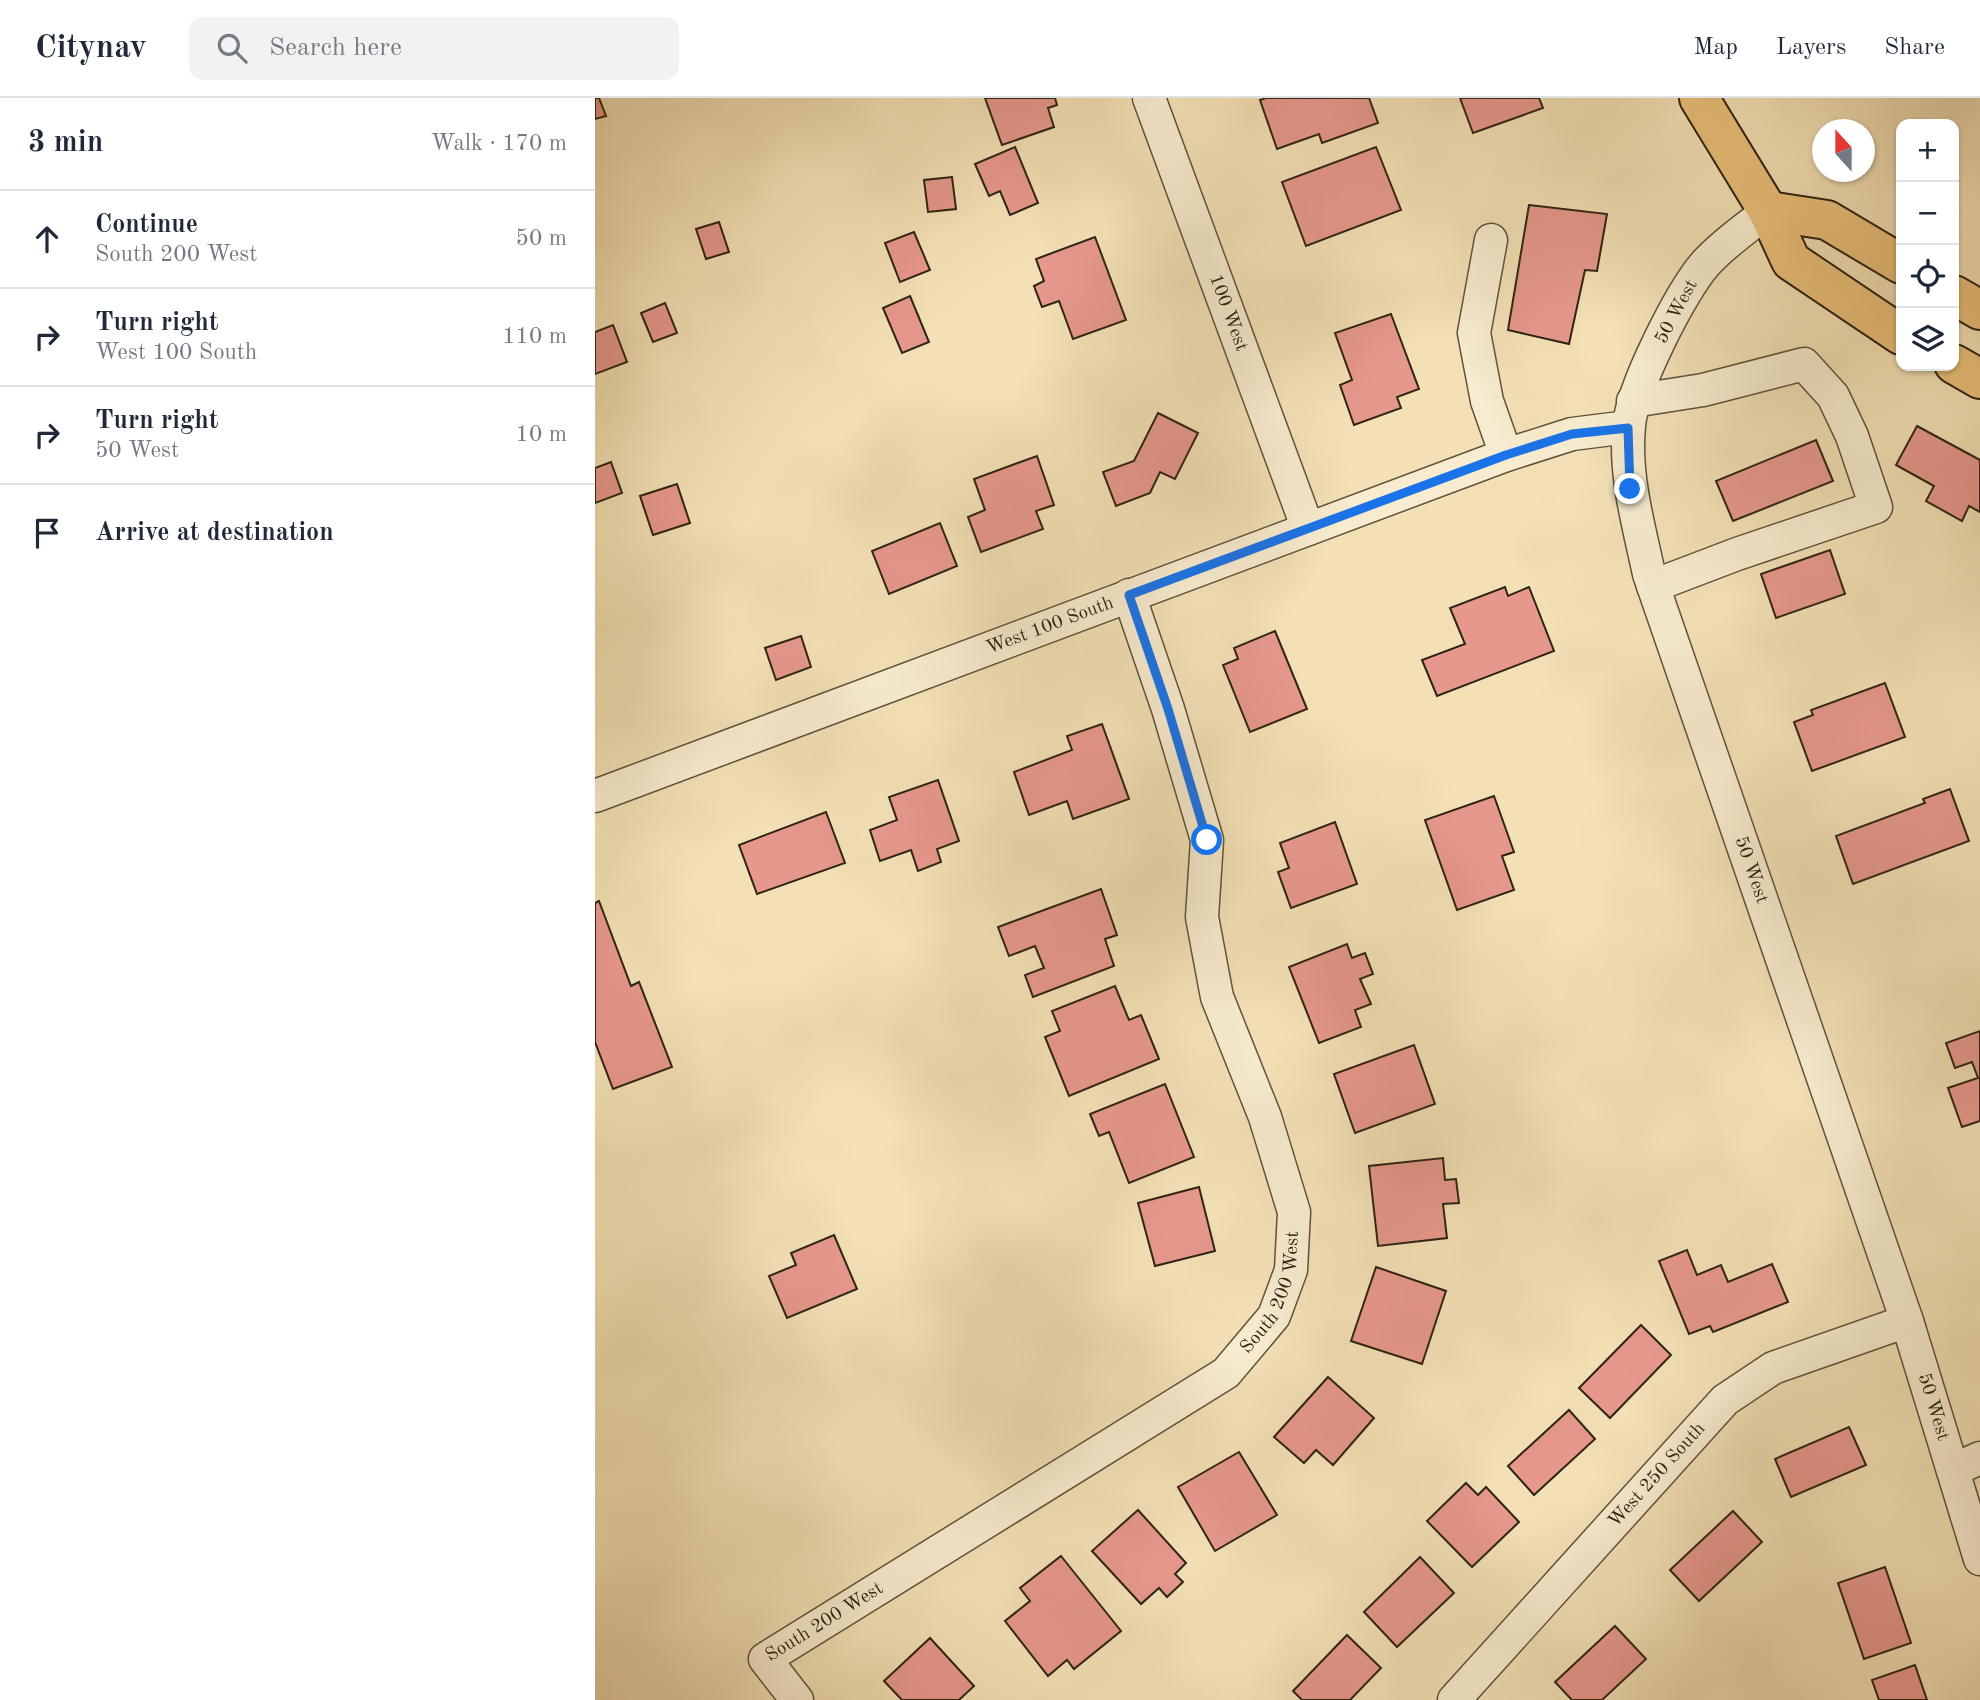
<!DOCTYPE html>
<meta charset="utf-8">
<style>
body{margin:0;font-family:"Old Standard TT",serif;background:#f2f2f3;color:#1f2937}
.controls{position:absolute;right:21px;top:21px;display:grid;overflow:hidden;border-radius:14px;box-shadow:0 2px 5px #0004}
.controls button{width:63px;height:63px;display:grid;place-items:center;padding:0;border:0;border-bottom:2px solid #e0e1e3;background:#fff;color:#1f2937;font:35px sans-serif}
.compass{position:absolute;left:1217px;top:21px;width:63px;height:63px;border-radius:50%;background:#fff;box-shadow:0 2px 5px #0004;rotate:339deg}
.stop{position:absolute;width:21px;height:21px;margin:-16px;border:5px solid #1a73e8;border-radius:50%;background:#fff}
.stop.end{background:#1a73e8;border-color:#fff;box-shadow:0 2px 7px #0008}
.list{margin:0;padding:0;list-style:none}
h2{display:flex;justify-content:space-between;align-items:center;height:91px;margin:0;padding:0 28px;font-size:30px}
h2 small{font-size:23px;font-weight:400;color:#747a83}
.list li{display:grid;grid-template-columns:46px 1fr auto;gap:21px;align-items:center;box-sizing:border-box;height:98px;padding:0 28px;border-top:2px solid #e0e1e3}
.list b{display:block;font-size:26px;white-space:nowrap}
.list p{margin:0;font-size:23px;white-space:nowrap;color:#747a83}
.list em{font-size:23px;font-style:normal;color:#747a83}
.icon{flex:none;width:38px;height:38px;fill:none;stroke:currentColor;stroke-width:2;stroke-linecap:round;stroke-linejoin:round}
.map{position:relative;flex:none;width:1385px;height:1602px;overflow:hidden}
header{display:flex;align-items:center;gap:42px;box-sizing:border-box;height:98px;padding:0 35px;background:#fff;border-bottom:2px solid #e0e1e3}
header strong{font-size:33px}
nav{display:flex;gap:38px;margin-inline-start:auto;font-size:24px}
.search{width:490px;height:63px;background:#f2f2f3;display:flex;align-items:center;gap:18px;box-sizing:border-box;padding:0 24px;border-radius:14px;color:#747a83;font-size:26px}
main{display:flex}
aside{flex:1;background:#fff}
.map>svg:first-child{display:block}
</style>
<header>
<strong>Citynav</strong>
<div class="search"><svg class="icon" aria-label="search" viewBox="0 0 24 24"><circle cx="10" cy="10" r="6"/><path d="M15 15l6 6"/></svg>Search here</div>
<nav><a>Map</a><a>Layers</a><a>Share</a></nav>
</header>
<main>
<aside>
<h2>3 min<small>Walk · 170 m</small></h2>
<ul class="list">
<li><svg class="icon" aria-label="ahead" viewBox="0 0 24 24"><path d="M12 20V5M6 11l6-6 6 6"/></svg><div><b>Continue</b><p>South 200 West</p></div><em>50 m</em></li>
<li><svg class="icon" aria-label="right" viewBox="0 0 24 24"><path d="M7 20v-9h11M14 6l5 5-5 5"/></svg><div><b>Turn right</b><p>West 100 South</p></div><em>110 m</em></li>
<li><svg class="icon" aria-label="right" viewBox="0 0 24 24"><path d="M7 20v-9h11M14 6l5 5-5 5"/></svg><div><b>Turn right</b><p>50 West</p></div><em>10 m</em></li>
<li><svg class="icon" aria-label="arrive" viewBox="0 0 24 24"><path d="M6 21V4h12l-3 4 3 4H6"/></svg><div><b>Arrive at destination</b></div></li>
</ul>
</aside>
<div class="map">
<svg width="1385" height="1602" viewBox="0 0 1385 1602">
<rect width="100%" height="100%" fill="#f3e1b5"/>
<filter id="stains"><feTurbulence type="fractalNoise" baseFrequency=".00286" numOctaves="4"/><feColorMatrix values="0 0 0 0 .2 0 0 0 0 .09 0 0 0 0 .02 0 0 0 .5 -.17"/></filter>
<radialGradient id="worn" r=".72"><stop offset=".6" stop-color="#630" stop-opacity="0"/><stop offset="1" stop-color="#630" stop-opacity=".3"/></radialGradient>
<g fill="#e7988d" stroke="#2e2314" stroke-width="2">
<polygon points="0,0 4,0 11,18 0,21"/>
<polygon points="390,0 460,0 462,7 453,10 459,29 407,47"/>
<polygon points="671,0 774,0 783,25 727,45 724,36 682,51 665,2"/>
<polygon points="865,0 944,0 948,10 878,35"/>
<polygon points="420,49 443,105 415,117 405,93 394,98 380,66"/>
<polygon points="781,49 806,112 711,148 687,84"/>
<polygon points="357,79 361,111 333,114 329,82"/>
<polygon points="934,107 1012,116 1002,173 990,172 974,246 913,232"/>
<polygon points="124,124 134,154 111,161 101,131"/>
<polygon points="319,134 335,172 305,184 290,145"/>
<polygon points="500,139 531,222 478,241 464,203 447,209 439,188 449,183 441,161"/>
<polygon points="315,198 334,244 307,255 288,210"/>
<polygon points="70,205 82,235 58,244 46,215"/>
<polygon points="796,216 824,291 802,299 806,310 759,327 745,287 757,282 740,235"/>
<polygon points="18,227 32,264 0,276 0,234"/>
<polygon points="563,315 603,335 580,381 565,374 555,395 521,408 508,374 539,363"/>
<polygon points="1322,328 1385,362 1385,414 1374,408 1367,423 1331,403 1339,388 1301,367"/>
<polygon points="1221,342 1238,383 1138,423 1121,383"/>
<polygon points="442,358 459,407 441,413 448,431 386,454 373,419 390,412 379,381"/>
<polygon points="16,364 27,395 0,405 0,370"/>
<polygon points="82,386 95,425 58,437 45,398"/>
<polygon points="345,425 362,468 294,496 277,453"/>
<polygon points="1235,452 1250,496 1181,520 1166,476"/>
<polygon points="910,489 913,498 934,489 959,553 842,598 827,562 870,546 855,510"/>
<polygon points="680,533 712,611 655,634 628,567 643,561 639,550"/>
<polygon points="206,538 216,569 181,582 170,550"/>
<polygon points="1290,585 1310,639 1217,673 1199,624 1218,617 1216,612"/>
<polygon points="507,626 534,701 478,721 472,703 434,717 419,674 477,652 472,638"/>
<polygon points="343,682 364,743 342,751 346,764 323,773 316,752 285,763 275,732 302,722 294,699"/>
<polygon points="1355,691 1374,743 1258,786 1241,738 1330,705 1328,701"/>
<polygon points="899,698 919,754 907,758 919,792 862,812 830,722"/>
<polygon points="231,714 250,765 162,796 144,747"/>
<polygon points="740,724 762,786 696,810 683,774 694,770 685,745"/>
<polygon points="506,791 522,837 510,841 519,868 438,899 430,877 449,870 440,848 414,858 403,829"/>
<polygon points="4,803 36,888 44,884 77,969 18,991 0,944 0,805"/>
<polygon points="752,846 757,860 770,855 778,876 765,881 776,906 760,912 766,929 724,945 694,869"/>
<polygon points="520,888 534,922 546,917 564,961 474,998 450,939 465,933 457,913"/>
<polygon points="1385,933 1385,1023 1367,1029 1353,990 1383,980 1377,964 1360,970 1351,945"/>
<polygon points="819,947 840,1006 760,1035 739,976"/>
<polygon points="570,986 599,1059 534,1085 514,1034 504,1038 495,1016"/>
<polygon points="848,1060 850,1082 861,1081 864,1105 848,1106 852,1140 783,1148 774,1068"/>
<polygon points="604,1089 620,1153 560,1168 543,1105"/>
<polygon points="239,1137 262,1191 192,1220 174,1178 201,1167 196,1155"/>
<polygon points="1092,1152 1102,1177 1126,1167 1133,1184 1177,1166 1193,1204 1118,1234 1115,1228 1094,1236 1064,1163"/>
<polygon points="781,1169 851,1193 827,1266 756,1243"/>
<polygon points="1046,1227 1076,1257 1015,1320 984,1290"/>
<polygon points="733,1279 779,1320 738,1367 721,1352 709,1365 679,1339"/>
<polygon points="974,1312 1000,1341 939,1397 913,1368"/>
<polygon points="1254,1329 1271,1367 1196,1399 1180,1361"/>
<polygon points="644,1354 682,1417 620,1453 583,1389"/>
<polygon points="871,1385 883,1397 891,1389 924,1424 877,1469 832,1423"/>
<polygon points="543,1412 591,1465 580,1476 588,1484 572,1499 564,1490 546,1506 497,1453"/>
<polygon points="1138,1413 1167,1444 1104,1503 1075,1472"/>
<polygon points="466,1458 526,1533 479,1571 472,1562 453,1578 410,1523 435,1503 425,1490"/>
<polygon points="825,1459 859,1495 802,1549 769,1514"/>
<polygon points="1290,1469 1316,1545 1269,1561 1243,1485"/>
<polygon points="1020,1528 1051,1561 1007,1602 977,1602 960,1584"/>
<polygon points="752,1537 786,1570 755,1602 707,1602 698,1593"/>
<polygon points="335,1540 379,1588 364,1602 307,1602 289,1583"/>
<polygon points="1320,1567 1332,1602 1284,1602 1277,1582"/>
</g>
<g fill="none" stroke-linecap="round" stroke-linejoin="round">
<defs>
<g id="minor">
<path id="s1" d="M 554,0 L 713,431"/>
<path id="s2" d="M 1173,113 C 1153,129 1129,145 1111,165 C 1086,193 1037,290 1034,328 C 1029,378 1044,428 1054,476 L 1312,1223 L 1385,1461"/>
<polyline points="896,142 879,235 892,303 911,357"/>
<polyline points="1038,303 1108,292 1209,266 1238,298 1257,338 1281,409 1142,456 1058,488"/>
<path id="s3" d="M 0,698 L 911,357 L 977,336 L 1033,329"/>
<polyline points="1358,1372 1385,1360"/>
<path id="s4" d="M 202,1602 L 170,1561 L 631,1275 L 679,1218 L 696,1172 L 699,1114 L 670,1019 L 622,899 L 607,819 L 612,742 L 573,611 L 534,497"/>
<path id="s5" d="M 859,1602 L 1130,1302 L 1178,1270 L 1312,1223"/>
</g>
<g id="major">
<polyline points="1104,0 1173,113 1196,163 1306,237"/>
<polyline points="1173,113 1232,122 1306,166"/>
<polyline points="1359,197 1385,212"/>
<polyline points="1359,266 1385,281"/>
</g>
</defs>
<use href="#minor" stroke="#5f523c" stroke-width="35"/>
<use href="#major" stroke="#2e2314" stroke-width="42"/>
<use href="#minor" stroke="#f7eccf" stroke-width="32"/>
<use href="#major" stroke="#eac07a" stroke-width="38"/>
</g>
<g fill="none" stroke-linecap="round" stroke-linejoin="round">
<polyline stroke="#1a73e8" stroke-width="9" points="612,742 573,611 534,497 911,357 977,336 1033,330 1035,391"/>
</g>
<g text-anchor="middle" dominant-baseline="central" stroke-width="6" stroke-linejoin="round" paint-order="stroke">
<g font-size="19" fill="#2e2314" stroke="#f7eccf">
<text transform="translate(1082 214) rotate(-62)">50 West</text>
<text stroke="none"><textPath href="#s1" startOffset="229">100 West</textPath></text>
<text stroke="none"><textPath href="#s3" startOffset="486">West 100 South</textPath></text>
<text stroke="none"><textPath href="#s2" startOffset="726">50 West</textPath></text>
<text stroke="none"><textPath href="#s4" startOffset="690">South 200 West</textPath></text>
<text stroke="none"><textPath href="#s2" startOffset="1293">50 West</textPath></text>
<text stroke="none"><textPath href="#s5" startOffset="303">West 250 South</textPath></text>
<text stroke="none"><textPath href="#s4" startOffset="122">South 200 West</textPath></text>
</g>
</g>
<rect width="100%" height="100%" filter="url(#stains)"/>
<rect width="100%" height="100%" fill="url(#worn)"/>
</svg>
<div class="controls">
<button>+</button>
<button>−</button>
<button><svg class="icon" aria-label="locate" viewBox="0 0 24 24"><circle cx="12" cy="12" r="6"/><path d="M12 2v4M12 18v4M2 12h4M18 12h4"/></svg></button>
<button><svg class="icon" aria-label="layers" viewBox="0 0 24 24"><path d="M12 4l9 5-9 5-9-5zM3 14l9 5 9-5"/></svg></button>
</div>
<svg class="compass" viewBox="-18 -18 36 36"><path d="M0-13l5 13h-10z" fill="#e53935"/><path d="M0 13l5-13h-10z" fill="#747a83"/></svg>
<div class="stop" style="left:612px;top:742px"></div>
<div class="stop end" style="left:1035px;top:391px"></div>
</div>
</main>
